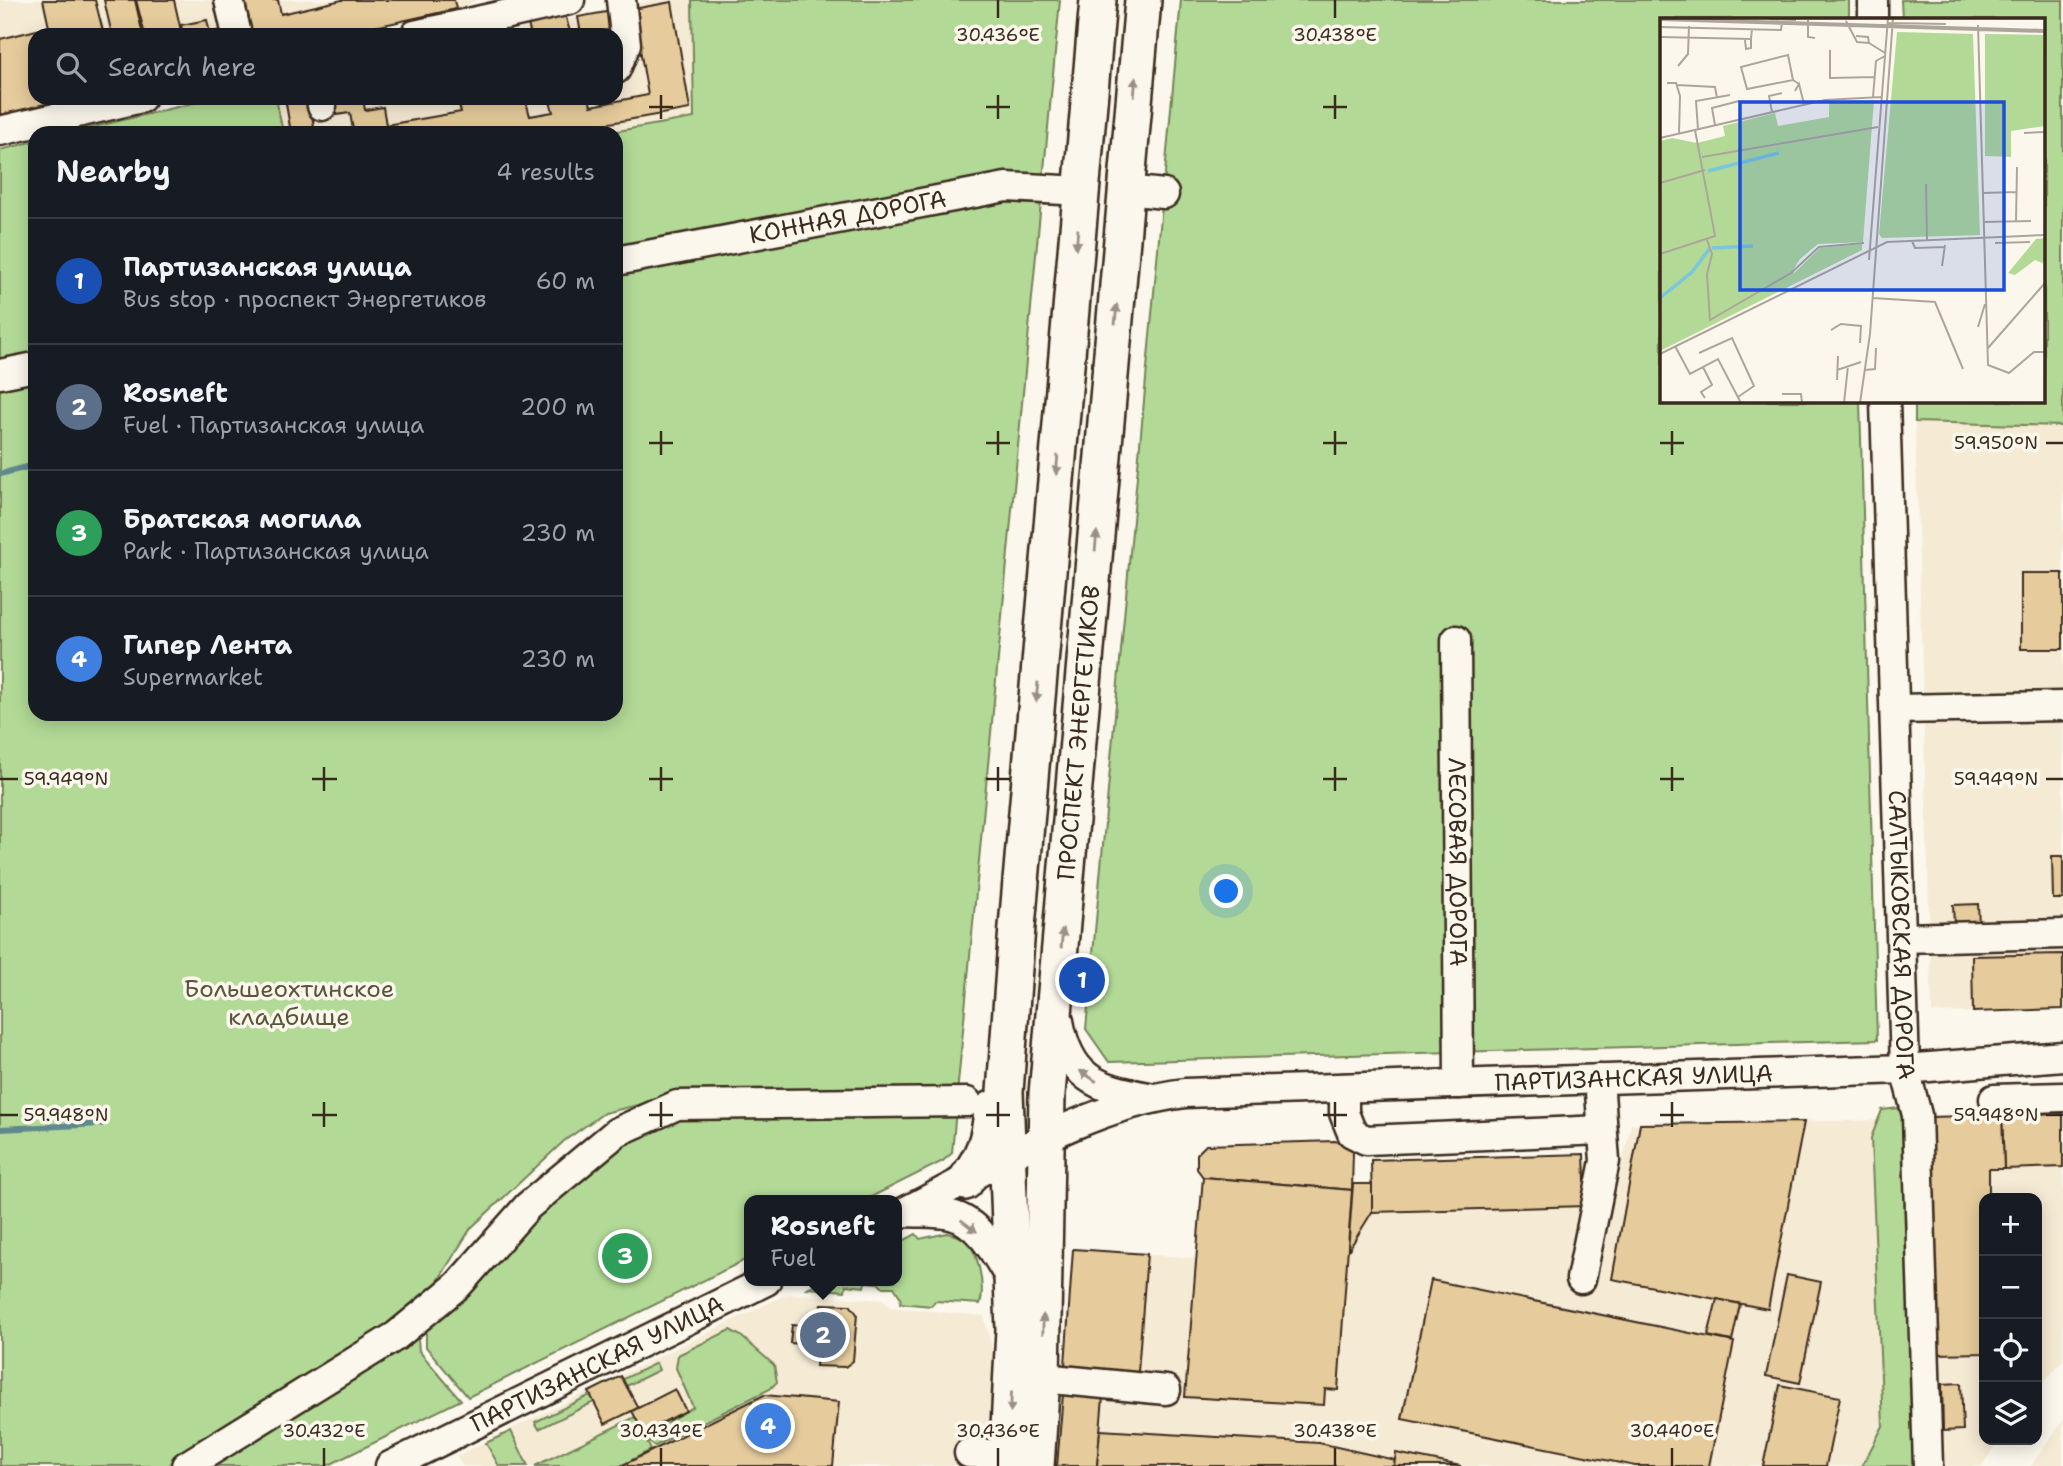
<!DOCTYPE html>
<meta charset="utf-8">
<style>
body{margin:0;font-family:"Shantell Sans",sans-serif;background:#20242c;color:#f1f3f6}
.controls{position:absolute;right:21px;bottom:21px;display:grid;overflow:hidden;border-radius:14px;box-shadow:0 4px 18px #0003}
.controls button{width:63px;height:63px;display:grid;place-items:center;padding:0;border:0;border-bottom:2px solid #363941;background:#171b24;color:#f1f3f6;font:35px sans-serif}
.you{position:absolute;left:1227px;top:892px;width:24px;height:24px;margin:-18px;border:5px solid #fff;border-radius:50%;background:#1a73e8;box-shadow:0 0 0 10px #1a73e833}
.badge{display:grid;place-items:center;width:46px;height:46px;border-radius:50%;background:#b45309;color:#fff;font-size:23px;font-weight:700}
.pin{position:absolute;translate:-50% -50%;border:4px solid #fff;box-shadow:0 2px 7px #0006}
.popup{position:absolute;left:744px;top:1195px;width:158px;height:91px;box-sizing:border-box;display:grid;place-content:center;border-radius:14px;background:#171b24;filter:drop-shadow(0 2px 5px #0005);font-size:23px;white-space:nowrap;color:#9ea1a6}
.popup b{font-size:26px;color:#f1f3f6}
.popup::after{content:'';position:absolute;left:50%;top:100%;margin-left:-14px;border:14px solid transparent;border-top-color:#171b24}
.list{margin:0;padding:0;list-style:none}
h2{display:flex;justify-content:space-between;align-items:center;height:91px;margin:0;padding:0 28px;font-size:30px}
h2 small{font-size:23px;font-weight:400;color:#9ea1a6}
.list li{display:grid;grid-template-columns:46px 1fr auto;gap:21px;align-items:center;box-sizing:border-box;height:126px;padding:0 28px;border-top:2px solid #363941}
.list b{display:block;font-size:26px;white-space:nowrap}
.list p{margin:0;font-size:23px;white-space:nowrap;color:#9ea1a6}
.list em{font-size:23px;font-style:normal;color:#9ea1a6}
.icon{flex:none;width:38px;height:38px;fill:none;stroke:currentColor;stroke-width:2;stroke-linecap:round;stroke-linejoin:round}
.map{position:relative;flex:none;width:2063px;height:1466px;overflow:hidden}
.search{position:absolute;background:#171b24;box-shadow:0 4px 18px #0003;left:28px;top:28px;width:595px;height:77px;display:flex;align-items:center;gap:18px;box-sizing:border-box;padding:0 24px;border-radius:21px;color:#9ea1a6;font-size:26px}
.panel{position:absolute;background:#171b24;box-shadow:0 4px 18px #0003;left:28px;top:126px;width:595px;height:595px;border-radius:21px}
.map>svg:first-child{display:block}
</style>
<div class="map">
<svg width="2063" height="1466" viewBox="0 0 2063 1466">
<rect width="100%" height="100%" fill="#fbf7ec"/>
<filter id="ink" filterUnits="userSpaceOnUse"><feTurbulence type="fractalNoise" baseFrequency=".0143" numOctaves="2"/><feDisplacementMap in="SourceGraphic" scale="14" xChannelSelector="R" yChannelSelector="G"/><feConvolveMatrix kernelMatrix="1 2 1 2 8 2 1 2 1" color-interpolation-filters="sRGB"/></filter>
<g filter="url(#ink)">
<g fill="#f5ead4">
<polygon points="0,0 478,0 456,9 339,35 35,35 35,98 0,115"/>
<polygon points="654,0 692,0 694,118 606,133 283,133 276,98 616,98 616,35 495,35"/>
<polygon points="1915,422 2063,426 2063,1009 1932,1013"/>
<polygon points="2063,1113 2063,1360 2037,1390 2037,1198 1984,1198 1984,1440 1999,1440 1982,1466 1939,1466 1930,1117"/>
<polygon points="1896,1120 1906,1466 1057,1466 1073,1249 1196,1258 1203,1178 1197,1169 1197,1154 1206,1145 1335,1141 1346,1144 1353,1151 1353,1184 1371,1184 1371,1160 1584,1154 1585,1161 1623,1160 1631,1124"/>
<polygon points="787,1294 883,1300 890,1307 984,1316 996,1364 989,1466 463,1466 456,1456"/>
<polygon points="2063,1420 2063,1466 2031,1466"/>
</g>
<g fill="#b2da96" stroke="#76825a" stroke-width="2">
<polygon points="692,0 1060,0 957,1094 681,1095 604,1113 564,1141 471,1228 416,1316 419,1351 461,1400 327,1466 0,1466 0,150 35,141 35,714 616,714 616,133 606,133 694,118"/>
<polygon points="1181,0 1849,0 1849,19 1662,19 1662,401 1860,401 1877,1040 1109,1062 1086,1029"/>
<polygon points="1901,0 2063,0 2063,426 1915,422 1915,401 2044,401 2044,19 1902,19"/>
<polygon points="214,98 276,98 283,133 69,133"/>
<polygon points="1899,1108 1903,1116 1914,1466 1862,1466 1883,1426 1871,1138 1882,1110"/>
<polygon points="956,1110 952,1153 943,1161 865,1200 750,1200 749,1258 468,1397 426,1347 426,1319 531,1219 620,1141 680,1116"/>
<path d="M 947,1233 C 954,1235 962,1236 968,1242 C 979,1255 985,1288 980,1304 L 935,1301 L 931,1306 L 900,1303 L 901,1298 L 894,1287 L 882,1287 L 878,1283 L 865,1282 L 864,1287 L 846,1285 L 845,1291 L 807,1288 L 822,1281 L 896,1281 L 897,1244 L 916,1234 L 920,1239 Z"/>
<polygon points="730,1330 741,1336 774,1365 777,1382 770,1389 655,1446 649,1442 648,1433 693,1407 676,1368 678,1355"/>
<polygon points="656,1363 659,1370 539,1429 535,1422"/>
<polygon points="635,1417 651,1450 621,1466 535,1466"/>
<polygon points="511,1431 528,1466 499,1466 486,1443"/>
</g>
<g fill="none" stroke-linecap="round" stroke-linejoin="round">
<g stroke="#61888f" stroke-width="6">
<polyline points="0,474 35,465"/>
<polyline points="0,1129 101,1124"/>
</g>
</g>
<g fill="#e6cc9c" stroke="#3b2a1e" stroke-width="2">
<polygon points="43,0 95,0 104,35 35,35 35,98 70,98 0,115 0,39 49,27"/>
<polygon points="104,0 135,0 143,35 112,35"/>
<polygon points="136,0 174,0 182,35 145,35"/>
<polygon points="244,0 278,0 281,14 342,0 454,0 456,9 339,35 252,35"/>
<polygon points="672,2 690,109 553,133 338,133 353,130 350,113 336,115 333,98 363,98 365,110 383,107 386,125 461,112 457,98 525,98 530,116 553,112 549,98 589,98 591,106 648,95 633,9"/>
<polygon points="564,11 571,35 531,35 527,21"/>
<polygon points="612,11 615,29 581,34 578,17"/>
<polygon points="207,20 210,33 223,29 225,35 183,35 181,25"/>
<polygon points="285,98 309,98 315,133 291,133"/>
<rect x="2021" y="573" width="42" height="76"/>
<polygon points="2052,856 2063,856 2063,899 2053,899"/>
<polygon points="1978,904 1979,924 1954,925 1953,905"/>
<polygon points="2063,954 2063,1009 1973,1012 1972,956"/>
<polygon points="2063,1113 2063,1167 2004,1169 2002,1115"/>
<polygon points="2002,1115 2004,1169 1989,1169 1989,1198 1984,1198 1984,1353 1936,1354 1930,1117"/>
<polygon points="1804,1122 1768,1309 1612,1279 1640,1124"/>
<polygon points="1335,1141 1346,1144 1353,1151 1352,1190 1203,1177 1197,1169 1197,1154 1206,1145"/>
<polygon points="1584,1154 1586,1206 1372,1212 1371,1160"/>
<polygon points="1203,1177 1352,1190 1338,1390 1325,1389 1324,1405 1185,1397"/>
<polygon points="1353,1184 1372,1184 1372,1212 1348,1251"/>
<polygon points="1073,1249 1147,1254 1138,1372 1120,1371 1118,1398 1063,1394"/>
<polygon points="1787,1275 1821,1282 1800,1383 1766,1376"/>
<polygon points="1431,1280 1734,1342 1709,1466 1635,1466 1402,1419"/>
<polygon points="1717,1299 1740,1304 1732,1341 1708,1336"/>
<polygon points="821,1304 850,1305 857,1314 853,1361 845,1367 816,1366 818,1345 790,1343 792,1325 819,1327"/>
<polygon points="621,1376 638,1408 605,1424 589,1392"/>
<polygon points="1961,1383 1963,1430 1943,1431 1942,1384"/>
<polygon points="1780,1385 1840,1397 1826,1466 1763,1466"/>
<polygon points="675,1389 686,1411 643,1432 632,1411"/>
<polygon points="1063,1394 1103,1397 1097,1466 1057,1466"/>
<polygon points="764,1395 839,1402 833,1466 621,1466"/>
<polygon points="1100,1430 1319,1443 1395,1460 1394,1466 1097,1466"/>
<polygon points="1396,1453 1461,1466 1394,1466"/>
</g>
<g fill="none" stroke-linecap="round" stroke-linejoin="round">
<defs>
<g id="minor">
<polyline points="229,0 237,35"/>
<polyline points="1873,0 1873,19"/>
<polyline points="415,35 570,0"/>
<polyline points="616,69 626,44 621,0"/>
<polyline points="321,98 322,106"/>
<polyline points="0,131 141,98"/>
<polyline points="1126,190 1164,194"/>
<path id="s1" d="M 616,261 L 1006,187 L 1082,191"/>
<polyline points="0,374 35,367"/>
<path id="s2" d="M 1885,401 L 1905,1069 L 1917,1115 L 1928,1466"/>
<path id="s3" d="M 1456,640 L 1459,1084"/>
<polyline points="1895,709 2063,706"/>
<polyline points="1902,938 2063,934"/>
<path d="M 1059,1021 C 1069,1078 1096,1088 1149,1097"/>
<polyline points="1344,1088 1344,1113 1352,1133 1366,1140 1602,1130"/>
<polyline points="1994,1099 2063,1097"/>
<path d="M 907,1212 C 921,1213 937,1212 951,1215 C 981,1222 998,1259 1013,1283"/>
<path id="s4" d="M 896,1216 C 990,1170 1080,1106 1185,1093 L 1905,1069 L 2063,1056"/>
<polyline points="1581,1279 1605,1161 1599,1079"/>
<polyline points="1042,1378 1166,1390"/>
<polyline points="969,1453 1008,1455"/>
<polyline points="186,1466 396,1336 458,1285 528,1206 617,1132 677,1105 967,1102"/>
<path id="s5" d="M 390,1466 L 766,1281"/>
</g>
<g id="major">
<path d="M 965,1182 C 983,1156 990,1141 992,1109"/>
<polyline points="1007,1466 1014,1330 1005,1092 1017,927 1098,0"/>
<path id="s6" d="M 1036,1466 L 1042,1378 L 1047,1094 L 1143,0"/>
</g>
</defs>
<use href="#minor" stroke="#3b2a1e" stroke-width="33"/>
<use href="#major" stroke="#3b2a1e" stroke-width="40"/>
<use href="#minor" stroke="#fbf7ec" stroke-width="28"/>
<use href="#major" stroke="#fbf7ec" stroke-width="35"/>
</g>
<defs><path id="oneway-solid" d="M-6-.8H1V-3.2L6.5 0L1 3.2V.8H-6Z" transform="scale(1.75)"/></defs>
<g fill="#9b9085">
<use href="#oneway-solid" transform="translate(1135 87) rotate(-85)"/>
<use href="#oneway-solid" transform="translate(1077 239) rotate(95)"/>
<use href="#oneway-solid" transform="translate(1116 314) rotate(-85)"/>
<use href="#oneway-solid" transform="translate(1057 465) rotate(95)"/>
<use href="#oneway-solid" transform="translate(1096 541) rotate(-85)"/>
<use href="#oneway-solid" transform="translate(1037 692) rotate(95)"/>
<use href="#oneway-solid" transform="translate(1062 938) rotate(-85)"/>
<use href="#oneway-solid" transform="translate(1088 1076) rotate(-147)"/>
<use href="#oneway-solid" transform="translate(969 1226) rotate(37)"/>
<use href="#oneway-solid" transform="translate(1043 1324) rotate(-89)"/>
<use href="#oneway-solid" transform="translate(1011 1402) rotate(93)"/>
</g>
</g>
<path fill="none" stroke="#3b2a1e" stroke-width="2.5" d="M 998,0 L 998,18M 1335,0 L 1335,18M 661,95 L 661,119M 998,95 L 998,119M 1335,95 L 1335,119M 649,107 L 673,107M 986,107 L 1010,107M 1323,107 L 1347,107M 661,431 L 661,455M 998,431 L 998,455M 1335,431 L 1335,455M 1672,431 L 1672,455M 649,443 L 673,443M 986,443 L 1010,443M 1323,443 L 1347,443M 1660,443 L 1684,443M 2046,443 L 2063,443M 324,767 L 324,791M 661,767 L 661,791M 998,767 L 998,791M 1335,767 L 1335,791M 1672,767 L 1672,791M 0,779 L 18,779M 312,779 L 337,779M 649,779 L 673,779M 986,779 L 1010,779M 1323,779 L 1347,779M 1660,779 L 1684,779M 2046,779 L 2063,779M 324,1102 L 324,1127M 661,1102 L 661,1127M 998,1102 L 998,1127M 1335,1102 L 1335,1127M 1672,1102 L 1672,1127M 0,1115 L 18,1115M 312,1115 L 337,1115M 649,1115 L 673,1115M 986,1115 L 1010,1115M 1323,1115 L 1347,1115M 1660,1115 L 1684,1115M 2046,1115 L 2063,1115M 324,1448 L 324,1466M 661,1448 L 661,1466M 998,1448 L 998,1466M 1335,1448 L 1335,1466M 1672,1448 L 1672,1466"/>
<g text-anchor="middle" dominant-baseline="central" stroke-width="7" stroke-linejoin="round" paint-order="stroke">
<g font-size="24" fill="#3b2a1e" stroke="#fbf7ec">
<text stroke="none"><textPath href="#s1" startOffset="236">КОННАЯ ДОРОГА</textPath></text>
<text stroke="none"><textPath href="#s6" startOffset="735">ПРОСПЕКТ ЭНЕРГЕТИКОВ</textPath></text>
<text stroke="none"><textPath href="#s3" startOffset="222">ЛЕСОВАЯ ДОРОГА</textPath></text>
<text stroke="none"><textPath href="#s2" startOffset="534">САЛТЫКОВСКАЯ ДОРОГА</textPath></text>
<text stroke="none"><textPath href="#s4" startOffset="765">ПАРТИЗАНСКАЯ УЛИЦА</textPath></text>
<text stroke="none"><textPath href="#s5" startOffset="231">ПАРТИЗАНСКАЯ УЛИЦА</textPath></text>
</g>
<g font-size="24" fill="#59563c" stroke="#fbf7ec">
<text x="289" y="989">Большеохтинское<tspan x="289" dy="28">кладбище</tspan></text>
</g>
</g>
<g transform="translate(1660 18)">
<rect width="385" height="385" fill="#fbf7ec"/>
<path d="M 237,14 L 313,16 L 320,217 L 222,220 L 219,216 ZM 325,16 L 385,17 L 385,108 L 351,113 L 351,139 L 325,138 ZM 214,82 L 203,224 L 158,226 L 140,241 L 133,252 L 134,255 L 160,230 L 202,226 L 202,232 L 0,333 L 0,123 L 12,120 L 37,125 L 65,118 L 63,108 L 115,95 L 118,108 L 169,99 L 169,83 ZM 385,220 L 385,246 L 375,242 L 355,257 L 348,255 L 376,221 Z" fill="#b2da96"/>
<path fill="none" stroke="#7ac6da" stroke-width="3.5" d="M 48,153 L 119,135M 52,230 L 93,228M 0,280 L 32,254 L 50,230"/>
<path fill="none" stroke="#aea59a" stroke-width="2" d="M 0,0 L 385,12M 109,1 L 136,2M 0,2 L 385,14M 148,2 L 148,19 L 155,20M 186,3 L 197,24 L 209,25M 228,5 L 286,6M 318,7 L 328,347 L 349,355 L 374,334 L 385,334M 0,9 L 121,12 L 122,5M 196,18 L 208,19 L 209,25 L 225,35M 0,19 L 91,21 L 92,11M 85,22 L 86,31 L 91,30 L 91,21M 170,32 L 170,60 L 215,59M 18,48 L 28,36 L 29,8M 133,62 L 128,37 L 81,49 L 87,71 L 133,62 L 139,66M 7,65 L 16,65 L 20,78 L 19,116M 17,67 L 55,69 L 57,80M 135,73 L 139,66 L 144,86M 213,79 L 216,43 L 225,38M 112,94 L 109,78 L 122,75M 55,107 L 52,90 L 79,83M 38,111 L 36,83 L 70,77M 364,115 L 385,114M 0,120 L 165,82 L 221,79M 42,139 L 218,109M 0,165 L 45,152M 266,166 L 267,223M 322,175 L 357,174M 356,203 L 357,149M 323,204 L 371,203M 47,222 L 52,236 L 47,256 L 50,303M 252,223 L 255,230 L 285,229M 335,225 L 370,224M 0,236 L 55,218 L 35,112M 209,242 L 228,0M 282,248 L 285,227M 213,280 L 275,284 L 303,351M 50,302 L 131,255 L 159,229 L 204,225M 318,309 L 325,286M 171,312 L 181,306 L 201,308 L 200,325M 15,328 L 30,356 L 58,341 L 81,385M 328,330 L 385,265M 39,335 L 72,320 L 94,368 L 78,379M 0,336 L 227,224 L 385,217M 43,349 L 52,367 L 41,374 L 45,380M 177,352 L 201,344M 205,352 L 215,351 L 216,330M 177,362 L 178,338M 122,376 L 141,376 L 142,385M 184,385 L 188,348M 200,385 L 210,316 L 233,0"/>
<path fill="#1d4ed8" fill-opacity="0.15" stroke="#1d4ed8" stroke-width="3.5" d="M 80,84 L 344,84 L 344,272 L 80,272 Z"/>
<rect width="385" height="385" fill="none" stroke="#3b2a1e" stroke-width="3.5"/>
</g>
<g font-size="18" text-anchor="middle" fill="#3b2a1e" stroke="#fbf7ec" stroke-width="7" stroke-linejoin="round" paint-order="stroke">
<text x="998" y="41">30.436°E</text>
<text x="1335" y="41">30.438°E</text>
<text x="1996" y="449">59.950°N</text>
<text x="66" y="785">59.949°N</text>
<text x="1996" y="785">59.949°N</text>
<text x="66" y="1121">59.948°N</text>
<text x="1996" y="1121">59.948°N</text>
<text x="324" y="1437">30.432°E</text>
<text x="661" y="1437">30.434°E</text>
<text x="998" y="1437">30.436°E</text>
<text x="1335" y="1437">30.438°E</text>
<text x="1672" y="1437">30.440°E</text>
</g>
</svg>
<div class="controls">
<button>+</button>
<button>−</button>
<button><svg class="icon" aria-label="locate" viewBox="0 0 24 24"><circle cx="12" cy="12" r="6"/><path d="M12 2v4M12 18v4M2 12h4M18 12h4"/></svg></button>
<button><svg class="icon" aria-label="layers" viewBox="0 0 24 24"><path d="M12 4l9 5-9 5-9-5zM3 14l9 5 9-5"/></svg></button>
</div>
<div class="you"></div>
<div class="pin badge" style="left:1082px;top:980px;background:#1a4fb4">1</div>
<div class="pin badge" style="left:823px;top:1335px;background:#5c6f8a">2</div>
<div class="popup"><b>Rosneft</b>Fuel</div>
<div class="pin badge" style="left:625px;top:1256px;background:#2e9e5b">3</div>
<div class="pin badge" style="left:768px;top:1426px;background:#3f7fe0">4</div>
<div class="search"><svg class="icon" aria-label="search" viewBox="0 0 24 24"><circle cx="10" cy="10" r="6"/><path d="M15 15l6 6"/></svg>Search here</div>
<section class="panel">
<h2>Nearby<small>4 results</small></h2>
<ul class="list">
<li><span class="badge" style="background:#1a4fb4">1</span><div><b>Партизанская улица</b><p>Bus stop · проспект Энергетиков</p></div><em>60 m</em></li>
<li><span class="badge" style="background:#5c6f8a">2</span><div><b>Rosneft</b><p>Fuel · Партизанская улица</p></div><em>200 m</em></li>
<li><span class="badge" style="background:#2e9e5b">3</span><div><b>Братская могила</b><p>Park · Партизанская улица</p></div><em>230 m</em></li>
<li><span class="badge" style="background:#3f7fe0">4</span><div><b>Гипер Лента</b><p>Supermarket</p></div><em>230 m</em></li>
</ul>
</section>
</div>
